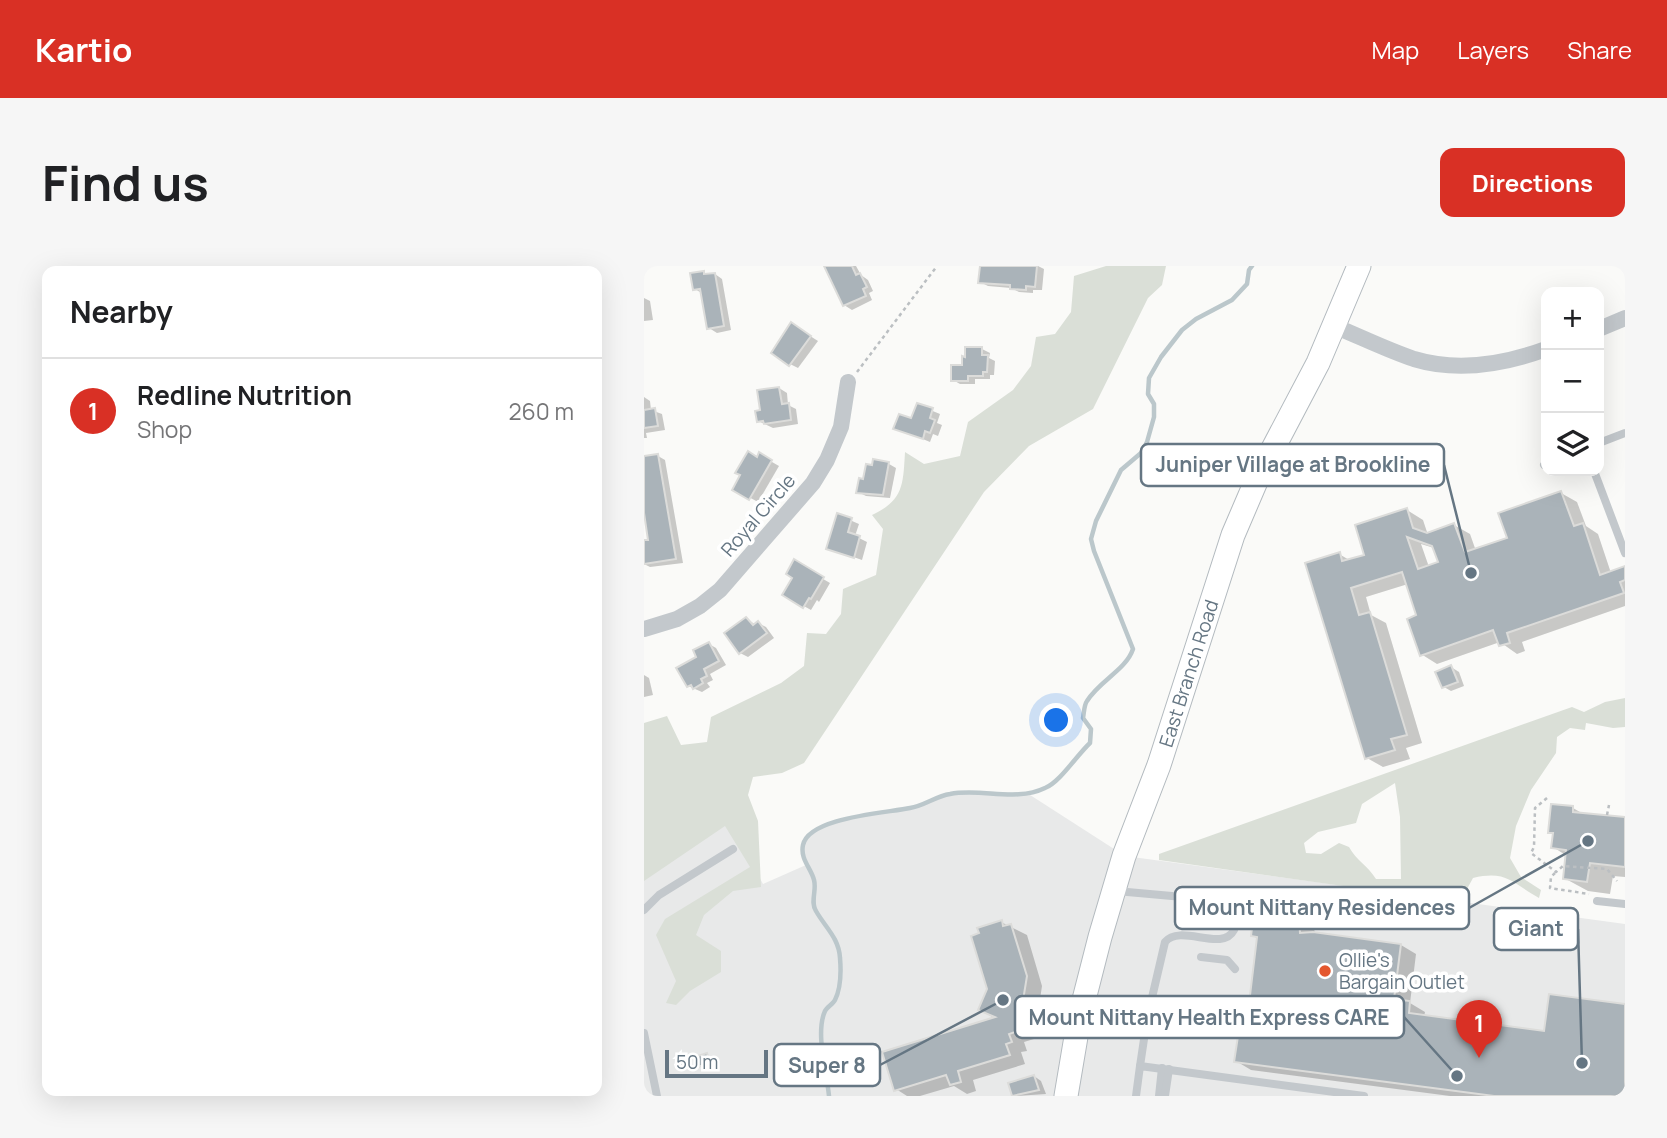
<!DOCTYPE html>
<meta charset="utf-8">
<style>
body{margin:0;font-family:Manrope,sans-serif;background:#f6f6f6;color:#202124}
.controls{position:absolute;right:21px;top:21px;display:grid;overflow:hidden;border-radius:14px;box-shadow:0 7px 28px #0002}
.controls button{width:63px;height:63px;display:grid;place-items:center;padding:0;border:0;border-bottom:2px solid #e0e0e0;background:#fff;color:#202124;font:35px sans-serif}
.scale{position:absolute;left:21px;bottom:18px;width:103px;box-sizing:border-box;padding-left:7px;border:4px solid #657683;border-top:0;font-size:19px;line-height:24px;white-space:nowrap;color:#657683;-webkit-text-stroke:5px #fff;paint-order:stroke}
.you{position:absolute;left:413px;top:455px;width:24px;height:24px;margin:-18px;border:5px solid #fff;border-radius:50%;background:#1a73e8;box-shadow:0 0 0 10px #1a73e833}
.badge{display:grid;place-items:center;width:46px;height:46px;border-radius:50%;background:#d93025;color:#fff;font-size:23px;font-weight:700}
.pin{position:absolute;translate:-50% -58px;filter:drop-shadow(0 2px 4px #0008)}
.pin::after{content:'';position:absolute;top:37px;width:24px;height:21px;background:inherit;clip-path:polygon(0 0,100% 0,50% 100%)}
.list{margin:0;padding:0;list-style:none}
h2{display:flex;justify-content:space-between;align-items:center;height:91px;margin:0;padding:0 28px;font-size:30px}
h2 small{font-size:23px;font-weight:400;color:#757577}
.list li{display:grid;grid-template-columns:46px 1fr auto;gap:21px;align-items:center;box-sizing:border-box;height:105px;padding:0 28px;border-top:2px solid #e0e0e0}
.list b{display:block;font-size:26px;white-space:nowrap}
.list p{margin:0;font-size:23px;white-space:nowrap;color:#757577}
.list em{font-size:23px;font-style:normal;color:#757577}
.icon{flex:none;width:38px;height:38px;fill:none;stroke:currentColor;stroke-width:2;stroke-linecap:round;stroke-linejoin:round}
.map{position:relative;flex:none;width:981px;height:830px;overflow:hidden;border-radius:14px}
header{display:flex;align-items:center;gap:42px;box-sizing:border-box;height:98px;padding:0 35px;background:#d93025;color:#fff}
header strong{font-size:33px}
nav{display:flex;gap:38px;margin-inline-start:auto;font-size:24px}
.intro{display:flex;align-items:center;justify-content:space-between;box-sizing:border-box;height:168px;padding:0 42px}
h1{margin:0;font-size:49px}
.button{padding:18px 32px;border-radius:14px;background:#d93025;color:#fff;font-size:24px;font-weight:700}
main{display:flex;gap:42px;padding:0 42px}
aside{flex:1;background:#fff;border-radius:14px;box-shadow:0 7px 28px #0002}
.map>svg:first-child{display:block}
</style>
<header>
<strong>Kartio</strong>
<nav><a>Map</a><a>Layers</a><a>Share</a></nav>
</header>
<div class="intro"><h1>Find us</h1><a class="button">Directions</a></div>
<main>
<aside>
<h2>Nearby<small></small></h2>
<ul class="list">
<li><span class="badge">1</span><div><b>Redline Nutrition</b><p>Shop</p></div><em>260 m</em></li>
</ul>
</aside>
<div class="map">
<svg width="981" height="830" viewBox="0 0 981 830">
<rect width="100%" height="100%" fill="#fafaf8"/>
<polygon fill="#e8e9e9" points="333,525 383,527 481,590 981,658 981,830 0,830 0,574 75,537 119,618 162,599 159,580 163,572 180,559 241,544 267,542 303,528"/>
<g fill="#dadfd7" fill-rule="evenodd">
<path d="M 462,0 L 522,0 L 518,19 L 504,32 L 449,143 L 385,180 L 340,226 L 160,497 L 138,507 L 109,511 L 104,529 L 114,555 L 117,621 L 89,625 L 60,649 L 52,669 L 77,685 L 77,706 L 46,725 L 32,739 L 22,737 L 32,715 L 12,669 L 21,653 L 106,601 L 81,560 L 0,615 L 0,457 L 23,450 L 37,479 L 63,476 L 67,451 L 137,417 L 160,400 L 163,367 L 182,368 L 197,348 L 199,323 L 232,309 L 239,263 L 228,249 C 260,234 259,218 261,186 L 280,198 L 316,190 L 324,156 L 369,124 L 387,100 L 392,71 L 411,68 L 427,46 L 430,10 Z"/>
<path d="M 981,432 L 981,461 L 969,462 L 942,457 L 941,464 L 926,462 L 913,471 L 912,487 L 887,524 L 872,560 L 866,592 L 877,611 L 897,624 L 895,632 C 868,617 863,604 829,612 L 823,623 L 820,637 L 515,594 L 515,588 L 928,441 L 940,446 L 961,436 ZM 751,517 L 756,551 L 757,613 L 732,613 C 724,600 712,594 705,581 L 695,577 L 677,588 L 662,587 L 660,577 L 674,566 L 712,557 L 718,538 Z"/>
</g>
<g fill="#0003" fill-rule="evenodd">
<polygon points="191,0 212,0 217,9 224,14 229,25 225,27 228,34 208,44 200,39"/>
<polygon points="337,0 394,0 400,3 398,24 389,24 389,27 375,26 367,22 344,20 336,16"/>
<polygon points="59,7 64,10 71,8 78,13 87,64 73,67 65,62 59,28 51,23"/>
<polygon points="0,32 6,35 9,54 0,55"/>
<polygon points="155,63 174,75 154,102 146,98"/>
<polygon points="338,83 346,87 345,92 351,95 350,109 346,109 346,113 331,113 331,118 316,118 309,114"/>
<polygon points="135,122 143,127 144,139 152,143 154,158 129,162 114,155"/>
<polygon points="0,131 6,135 7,144 18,148 21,164 2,167 3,172 0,172"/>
<polygon points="274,139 296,148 293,157 298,159 294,170 289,168 286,176 252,162 268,155"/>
<polygon points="116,189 135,200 114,236 90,223"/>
<polygon points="14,190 21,194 39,297 6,301 0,298 0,276 6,275 0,192"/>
<polygon points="245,198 252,202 246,232 222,230 214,226 220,215"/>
<path d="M 917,227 L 933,236 L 942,260 L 954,268 L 967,307 L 981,311 L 981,340 L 878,376 L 881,385 L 873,388 L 856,376 L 793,398 L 777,388 L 775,350 L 764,318 L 722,331 L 727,349 L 742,357 L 778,477 L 762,482 L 766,493 L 739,501 L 723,492 L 695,288 L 707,295 L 723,290 L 763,244 L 779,254 L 784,269 L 810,259 L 826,268 L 832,285 L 865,273 ZM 777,278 L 790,282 L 796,297 L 785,301 Z"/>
<polygon points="194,249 215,258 211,270 223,276 218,294 184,282"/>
<polygon points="150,296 186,317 175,336 173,334 167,344 140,329 151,311"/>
<polygon points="103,353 112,359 114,357 122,361 130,372 104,391 96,387"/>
<polygon points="65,378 72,382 82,399 66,408 69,414 63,417 66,421 58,426 44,420"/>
<polygon points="807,401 815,406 820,420 807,425 800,421"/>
<polygon points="0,409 5,412 9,429 0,431"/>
<polygon points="929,542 941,549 981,553 981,611 969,610 966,628 944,625 920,612 923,590 909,581 910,569 905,566"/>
<polygon points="655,653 670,662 671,668 757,679 772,688 766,737 781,746 780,751 901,767 981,739 981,830 806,830 607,804 592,795 602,772 615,673 609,670"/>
<polygon points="357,656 383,669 398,720 390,773 380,776 383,785 377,786 381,798 329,814 332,825 323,828 310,820 276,830 263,830 252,823 352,753 336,744 345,723"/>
<polygon points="63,789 66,791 68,799 59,802 55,800"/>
<polygon points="390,810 397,815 402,828 370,830 366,818"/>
</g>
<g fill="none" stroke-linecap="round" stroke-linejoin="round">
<path stroke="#bbc7cb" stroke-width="4.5" d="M 185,830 C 183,807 171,767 181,745 C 183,741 189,738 191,734 C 197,722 197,704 196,692 C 195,672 181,661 172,645 C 166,636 173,624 170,614 C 167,602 156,593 159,579 C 165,551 243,547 266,542 C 280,540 292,530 306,528 C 337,522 372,536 401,522 C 416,516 433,489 446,477 L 447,463 L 439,452 C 440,447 440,439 443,435 C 455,415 482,404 489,383 L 450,285 L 447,273 L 452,255 L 477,204 L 497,187 L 503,176 L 510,151 L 510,138 L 504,128 L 505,112 L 517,91 L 538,64 L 552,53 L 588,34 L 603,18 L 605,4 L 608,0"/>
</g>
<g fill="#aab3b9" stroke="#dcdcda" stroke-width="2" fill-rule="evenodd">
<polygon points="180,0 208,0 212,9 216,7 223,21 219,23 222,30 199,40"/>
<polygon points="336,0 393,0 391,21 382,20 382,24 366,23 366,19 334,17"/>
<polygon points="60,5 60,8 71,7 80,60 63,63 56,23 49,24 46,7"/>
<polygon points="147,56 167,70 145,100 127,87"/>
<polygon points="321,81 338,81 338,89 344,89 343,106 339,106 339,110 324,110 324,115 307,115 307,99 318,99 318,90 321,91"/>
<polygon points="135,121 138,138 145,137 147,154 120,158 119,155 113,156 111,145 116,144 113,124"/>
<polygon points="273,137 289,142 286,152 291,154 286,167 281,165 279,173 249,163 255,148 267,152"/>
<polygon points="11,142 14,160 0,162 0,144"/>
<polygon points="104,185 113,191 115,186 128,194 105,234 88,224 96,209 91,207"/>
<polygon points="14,188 32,293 0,298 0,274 4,274 0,247 0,190"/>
<polygon points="229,193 245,196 239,229 212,227 215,212 219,213 222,198 228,199"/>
<path d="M 917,225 L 930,260 L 939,257 L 956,309 L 981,300 L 981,314 L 976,316 L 980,327 L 863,367 L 866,377 L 855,380 L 849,364 L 776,390 L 763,353 L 772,349 L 758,306 L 707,322 L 715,349 L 726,346 L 763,469 L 747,473 L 751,484 L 721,493 L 661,297 L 696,286 L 698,295 L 720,289 L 711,259 L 763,242 L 769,262 L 783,267 L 810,257 L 821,286 L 863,272 L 854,247 ZM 763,271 L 788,280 L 794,296 L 774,303 Z"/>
<polygon points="193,247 208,252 204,266 216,270 210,292 182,283"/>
<polygon points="150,293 180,311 167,333 165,332 159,342 138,329 148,312 142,308"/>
<polygon points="102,351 109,359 114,355 123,367 95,388 80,367"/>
<polygon points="65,376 75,395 60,403 63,410 57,413 59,417 49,423 47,419 43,421 32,402 52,391 49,384"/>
<polygon points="807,399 814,416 798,422 791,406"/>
<polygon points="907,538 929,540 929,546 981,551 981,601 946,597 943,616 919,613 922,584 907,582 909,567 904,567"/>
<polygon points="627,648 655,652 656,667 669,666 757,678 750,733 766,735 765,747 900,765 905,728 981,738 981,830 850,830 590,796 594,770 601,771 613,671 607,670 609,654"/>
<polygon points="358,654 359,660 367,658 383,710 374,765 365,768 368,776 362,778 366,789 314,805 317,816 306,819 302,809 250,825 238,786 351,751 334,744 343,723 327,670 335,667 333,662"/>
<polygon points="63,787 66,797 54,801 51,791"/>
<polygon points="390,809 395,824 368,830 364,817"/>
</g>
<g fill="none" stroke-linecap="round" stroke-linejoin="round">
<defs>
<g id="secondary">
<path id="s1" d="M 422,830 L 435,753 L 456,671 L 480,590 L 515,499 L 589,269 L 613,213 L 674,97 L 715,0"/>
</g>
</defs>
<use href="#secondary" stroke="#b3babf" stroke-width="25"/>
<g stroke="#bbbfc2" stroke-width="2.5" stroke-dasharray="3.5 3.5" stroke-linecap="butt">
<polyline points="213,106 293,0"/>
<polyline points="903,532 891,542 890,581 887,587 912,606 919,600 963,603 973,615"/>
<polyline points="963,549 965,539"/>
<polyline points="911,607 907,611 906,622 945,628"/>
</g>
<g stroke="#c3c8cc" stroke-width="8">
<polyline points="955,177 981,167"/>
<polyline points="900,199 902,198"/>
<polyline points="950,205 981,287"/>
<path d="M 472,625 L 595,636 C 594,645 594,656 590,664 C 578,687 537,657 521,676 L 503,753 L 496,800"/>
<polyline points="953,635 981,638"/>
<polyline points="0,644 15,629 89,583"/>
<polyline points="557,691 583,694 591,703"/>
<polyline points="0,767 13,830"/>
<polyline points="492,830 496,800 720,830"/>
<polyline points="515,830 518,802"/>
<polyline points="521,830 525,803"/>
</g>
<g stroke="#c3c8cc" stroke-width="16">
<path d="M 690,60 C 717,71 743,84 770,93 C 813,106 861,98 902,83"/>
<polyline points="955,63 981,52"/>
<polyline points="0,363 33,353 56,340 76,324 169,217 183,194 197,161 204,116"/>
</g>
<use href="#secondary" stroke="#fff" stroke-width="23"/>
</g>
<circle fill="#e4572e" stroke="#fff" stroke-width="2.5" cx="681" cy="705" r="7"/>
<g text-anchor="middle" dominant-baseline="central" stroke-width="7" stroke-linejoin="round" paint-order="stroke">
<g font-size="19" fill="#657683" stroke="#fff">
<text transform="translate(114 249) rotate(-49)">Royal Circle</text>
<text stroke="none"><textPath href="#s1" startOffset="441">East Branch Road</textPath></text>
</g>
<g font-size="19" fill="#657683" stroke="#fff" text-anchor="start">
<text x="695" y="694">Ollie's<tspan x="695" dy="22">Bargain Outlet</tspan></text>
</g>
</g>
<path fill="none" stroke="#657683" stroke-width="2.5" d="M827 307L800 199M944 575L825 642M938 797L934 663M813 810L760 751M359 734L236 799"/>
<g fill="#657683" stroke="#fff" stroke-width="2.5">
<circle cx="827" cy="307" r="7"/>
<circle cx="944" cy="575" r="7"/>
<circle cx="938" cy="797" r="7"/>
<circle cx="813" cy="810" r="7"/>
<circle cx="359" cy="734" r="7"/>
</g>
<g fill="#fff" stroke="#657683" stroke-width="2.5">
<rect x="497" y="178" width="303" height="42" rx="7"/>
<rect x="531" y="621" width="294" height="42" rx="7"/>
<rect x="850" y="642" width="84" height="42" rx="7"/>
<rect x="371" y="730" width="389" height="42" rx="7"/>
<rect x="130" y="778" width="106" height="42" rx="7"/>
</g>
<g font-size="21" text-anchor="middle" font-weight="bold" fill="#657683">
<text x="649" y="206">Juniper Village at Brookline</text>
<text x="678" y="649">Mount Nittany Residences</text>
<text x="892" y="670">Giant</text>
<text x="565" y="759">Mount Nittany Health Express CARE</text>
<text x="183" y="807">Super 8</text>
</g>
</svg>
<div class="controls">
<button>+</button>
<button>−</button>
<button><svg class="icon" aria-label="layers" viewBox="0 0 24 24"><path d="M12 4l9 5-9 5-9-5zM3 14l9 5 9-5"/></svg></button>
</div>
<div class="scale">50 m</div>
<div class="you"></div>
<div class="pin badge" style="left:835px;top:792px">1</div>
</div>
</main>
